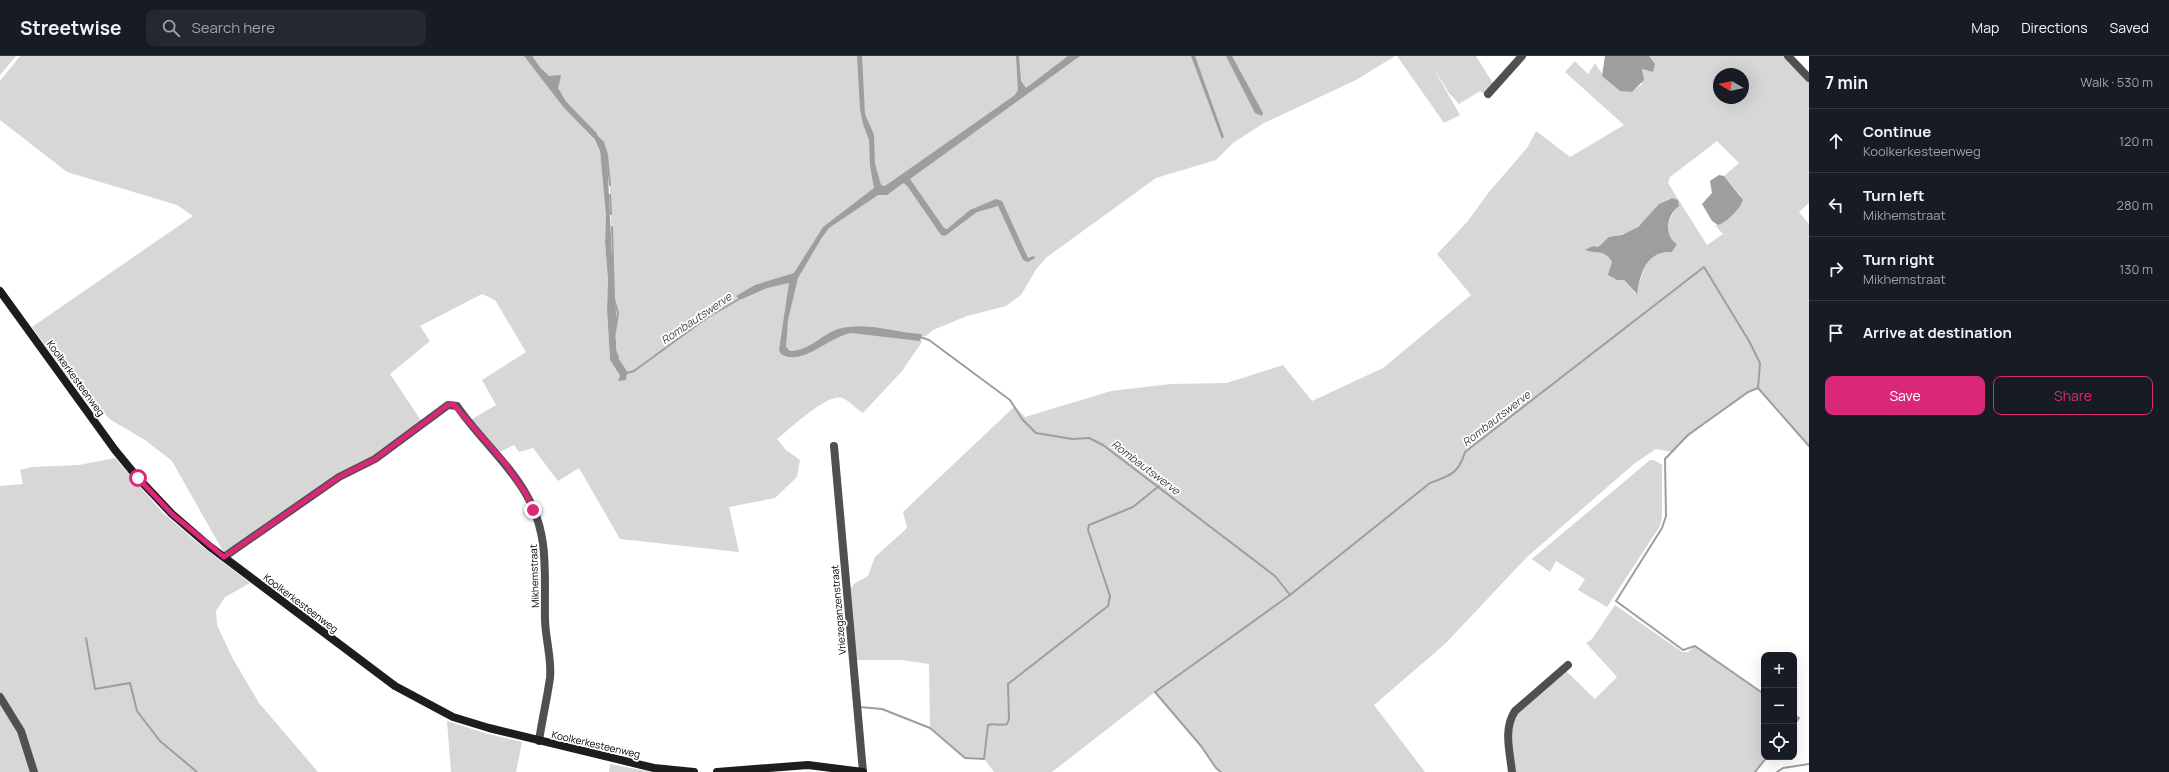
<!DOCTYPE html>
<meta charset="utf-8">
<style>
body{margin:0;font-family:Manrope,sans-serif;background:#242831;color:#f1f3f6}
.controls{position:absolute;right:12px;bottom:12px;display:grid;overflow:hidden;border-radius:8px;box-shadow:0 4px 16px #0002}
.controls button{width:36px;height:36px;display:grid;place-items:center;padding:0;border:0;border-bottom:1px solid #363941;background:#171b24;color:#f1f3f6;font:20px sans-serif}
.compass{position:absolute;left:1713px;top:12px;width:36px;height:36px;border-radius:50%;background:#171b24;box-shadow:0 4px 16px #0002;rotate:279deg}
.stop{position:absolute;width:12px;height:12px;margin:-9px;border:3px solid #db2777;border-radius:50%;background:#fff}
.stop.end{background:#db2777;border-color:#fff;box-shadow:0 1px 4px #0008}
.list{margin:0;padding:0;list-style:none}
h2{display:flex;justify-content:space-between;align-items:center;height:52px;margin:0;padding:0 16px;font-size:17px}
h2 small{font-size:13px;font-weight:400;color:#9ea1a6}
.list li{display:grid;grid-template-columns:26px 1fr auto;gap:12px;align-items:center;box-sizing:border-box;height:64px;padding:0 16px;border-top:1px solid #363941}
.list b{display:block;font-size:15px;white-space:nowrap}
.list p{margin:0;font-size:13px;white-space:nowrap;color:#9ea1a6}
.list em{font-size:13px;font-style:normal;color:#9ea1a6}
.actions{display:flex;gap:8px;padding:12px 16px}
.actions a{flex:1;padding:9px 0;border:1px solid #db2777;border-radius:8px;text-align:center;font-size:14px;color:#db2777}
.actions .main{background:#db2777;color:#fff}
.icon{flex:none;width:22px;height:22px;fill:none;stroke:currentColor;stroke-width:2;stroke-linecap:round;stroke-linejoin:round}
.map{position:relative;flex:none;width:1809px;height:716px;overflow:hidden}
header{display:flex;align-items:center;gap:24px;box-sizing:border-box;height:56px;padding:0 20px;background:#171b24;border-bottom:1px solid #363941}
header strong{font-size:19px}
nav{display:flex;gap:22px;margin-inline-start:auto;font-size:14px}
.search{width:280px;height:36px;background:#242831;display:flex;align-items:center;gap:10px;box-sizing:border-box;padding:0 14px;border-radius:8px;color:#9ea1a6;font-size:15px}
main{display:flex}
aside{flex:1;background:#171b24}
.map>svg:first-child{display:block}
</style>
<header>
<strong>Streetwise</strong>
<div class="search"><svg class="icon" aria-label="search" viewBox="0 0 24 24"><circle cx="10" cy="10" r="6"/><path d="M15 15l6 6"/></svg>Search here</div>
<nav><a>Map</a><a>Directions</a><a>Saved</a></nav>
</header>
<main>
<div class="map">
<svg width="1809" height="716" viewBox="0 0 1809 716">
<rect width="100%" height="100%" fill="#fff"/>
<g fill="#d7d7d7" fill-rule="evenodd">
<polygon points="0,0 16,0 0,19"/>
<path d="M 20,0 L 524,0 L 564,52 L 595,85 L 600,95 L 606,160 L 605,186 L 608,224 L 607,253 L 610,304 L 620,321 L 618,325 L 627,318 C 607,292 621,270 614,243 L 609,112 L 603,85 L 565,46 L 557,32 L 560,21 L 549,21 L 540,13 L 531,0 L 1395,0 L 1356,24 L 1264,67 L 1233,87 L 1216,104 L 1156,122 L 1047,201 L 1037,212 L 1021,239 L 1006,250 L 967,260 L 933,274 L 926,280 L 919,281 L 922,286 L 902,315 L 863,357 C 856,353 850,345 842,342 C 827,337 790,373 777,383 L 786,394 L 800,404 L 797,421 L 775,442 L 729,451 L 739,496 L 620,483 L 579,412 L 558,425 L 533,392 L 519,396 L 514,389 L 498,397 L 469,365 L 496,349 L 482,324 L 526,296 L 495,244 L 482,238 L 420,270 L 430,285 L 390,318 L 422,366 L 382,396 L 224,497 L 172,405 L 145,384 L 111,364 L 69,323 L 32,271 L 193,160 L 177,149 L 67,116 L 0,64 L 0,25 Z"/>
<polygon points="1397,0 1476,0 1494,29 1484,38 1480,35 1459,48 1449,37 1431,8 1460,59 1444,67"/>
<path d="M 1649,0 L 1786,0 L 1809,24 L 1809,147 L 1799,156 L 1809,168 L 1809,390 L 1758,332 C 1748,336 1741,343 1732,349 C 1710,364 1690,377 1672,396 L 1656,393 L 1635,407 L 1528,500 L 1445,588 L 1374,649 L 1425,716 L 1221,716 L 1216,712 L 1201,690 L 1155,636 L 1052,716 L 994,716 L 984,703 L 965,702 L 930,672 L 929,608 L 901,604 L 855,604 L 849,535 L 855,527 L 868,520 L 875,501 L 906,473 L 907,471 L 903,456 L 1015,350 L 1025,361 L 1111,335 L 1171,328 L 1227,327 L 1283,309 L 1312,345 L 1383,312 L 1471,239 L 1437,198 L 1468,165 L 1489,136 L 1527,92 L 1536,75 L 1570,101 L 1624,69 L 1565,16 L 1575,5 L 1588,18 L 1595,7 C 1605,22 1613,35 1632,36 L 1642,28 L 1642,13 L 1653,16 L 1655,8 ZM 1719,18 L 1743,18 L 1743,42 L 1719,42 ZM 1717,85 L 1739,107 L 1724,120 L 1740,139 L 1718,169 L 1715,169 L 1723,178 L 1707,189 L 1668,127 L 1670,121 ZM 1672,142 L 1676,152 C 1668,165 1663,179 1677,188 L 1672,196 C 1643,195 1644,217 1636,238 L 1624,224 L 1612,222 L 1612,206 L 1608,199 L 1596,195 C 1604,178 1624,182 1637,171 C 1650,161 1655,147 1672,142 Z"/>
<polygon points="115,402 163,457 205,493 250,527 225,541 216,555 217,569 233,603 259,647 318,716 36,716 0,639 0,430 23,428 20,414 32,411 79,409"/>
<polygon points="1650,404 1654,404 1662,409 1662,461 1660,470 1607,551 1578,534 1585,523 1556,505 1550,516 1532,503"/>
<polygon points="1615,549 1682,596 1688,596 1695,590 1764,638 1764,701 1767,701 1755,716 1515,716 1510,678 1512,662 1565,614 1595,643 1617,621 1586,587 1592,583"/>
<polygon points="0,644 12,660 33,716 0,716"/>
<polygon points="447,665 488,678 522,686 516,716 451,716"/>
<polygon points="610,708 651,716 609,716"/>
</g>
<g fill="#9e9e9e">
<path d="M 524,0 L 531,0 L 540,13 L 549,21 L 560,20 L 557,32 L 565,46 L 603,85 L 607,99 L 614,243 C 621,270 607,292 627,317 L 626,324 L 618,325 L 620,320 L 610,304 L 607,253 L 608,224 L 605,186 L 606,160 L 600,95 L 595,84 L 564,52 Z"/>
<path d="M 857,0 L 862,0 L 865,58 L 874,79 L 875,108 L 881,129 L 885,130 L 1015,39 L 1018,34 L 1016,0 L 1019,0 L 1021,25 L 1026,32 L 1068,0 L 1080,0 L 910,123 L 944,172 L 947,173 L 970,154 L 996,143 L 1002,145 L 1028,202 L 1034,200 L 1035,202 L 1028,206 L 1023,204 L 998,150 L 977,156 L 945,180 L 941,179 L 908,131 L 904,127 L 902,128 L 887,139 L 878,139 L 829,172 L 821,183 L 798,222 L 788,264 L 786,291 L 790,295 C 809,295 821,279 838,273 C 866,265 895,277 922,278 L 920,285 L 851,277 C 828,281 802,311 781,298 L 779,294 L 789,227 L 767,232 L 742,243 L 739,243 L 736,240 L 755,229 L 794,217 L 823,171 L 874,132 L 870,110 L 869,84 L 863,68 L 860,53 Z"/>
<polygon points="1191,0 1195,0 1224,81 1222,83"/>
<polygon points="1226,0 1232,0 1263,57 1262,60 1255,57"/>
<polygon points="1605,0 1649,0 1655,8 1653,16 1642,13 1644,24 1632,36 1620,35 1602,20"/>
<path d="M 1719,119 L 1724,120 L 1743,144 C 1740,153 1727,166 1718,169 L 1712,165 L 1702,148 L 1712,137 L 1710,125 Z"/>
<path d="M 1672,142 L 1678,144 L 1679,150 C 1667,159 1663,179 1677,188 L 1672,196 C 1646,195 1641,216 1637,238 L 1624,224 L 1617,224 L 1608,219 L 1612,206 C 1605,193 1596,198 1585,194 L 1593,190 L 1598,191 L 1609,181 L 1622,179 L 1638,171 L 1659,148 Z"/>
</g>
<g fill="none" stroke-linecap="round" stroke-linejoin="round">
<g stroke="#9e9e9e" stroke-width="2">
<polyline points="531,0 540,13 549,21 560,20 557,32 565,46 596,78"/>
<polyline points="603,86 607,99 610,129"/>
<polyline points="610,139 611,158"/>
<polyline points="612,171 614,243 618,257 615,276"/>
<polyline points="920,281 929,284 1010,344 1022,363 1036,377 1072,383 1089,382 1103,389 1275,520 1290,539"/>
<polyline points="615,284 615,295 618,301"/>
<polyline points="619,305 627,317 634,315 708,261 741,242"/>
<polyline points="1758,332 1748,336 1688,379 1665,403 1666,460 1662,472 1616,545 1683,594 1695,590 1764,638"/>
<polyline points="86,582 95,633 130,627 137,655 160,685 197,716"/>
<path d="M 860,651 L 882,653 L 930,672 L 965,702 L 984,703 L 988,669 C 994,667 1000,670 1007,668 L 1009,663 L 1008,628 L 1108,550 L 1110,540 L 1088,474 L 1089,469 L 1133,451 L 1159,430"/>
<polyline points="1794,659 1799,662 1794,668"/>
<path d="M 1221,716 L 1216,712 L 1201,690 L 1155,636 L 1290,539 L 1430,427 C 1450,420 1459,417 1465,396 L 1704,211 L 1749,285 L 1760,307 L 1758,332 L 1809,390"/>
<polyline points="1755,716 1767,701"/>
<polyline points="1777,716 1783,712 1809,708"/>
</g>
<g stroke="#505050" stroke-width="8">
<polyline points="1788,0 1809,22"/>
<polyline points="1488,38 1522,0"/>
<polyline points="834,390 863,716"/>
<path d="M 224,501 L 339,421 L 375,403 L 448,349 L 457,350 C 478,381 507,405 526,438 C 550,479 544,517 545,562 C 545,582 552,602 550,622 C 547,643 542,664 539,685"/>
<polyline points="0,641 21,675 34,716"/>
<path d="M 1512,716 C 1510,696 1503,673 1515,655 L 1568,609"/>
</g>
<g stroke="#1d1d1d" stroke-width="8">
<polyline points="0,235 115,394 138,422 172,458 209,490 395,630 453,661 489,672 654,712 694,716"/>
<polyline points="717,716 808,709 863,716"/>
</g>
</g>
<g fill="none" stroke-linecap="round" stroke-linejoin="round">
<polyline stroke="#db2777" stroke-width="5" points="138,422 172,458 224,501 339,421 375,403 448,349 453,348 505,407 526,438 533,454"/>
</g>
<g text-anchor="middle" dominant-baseline="central" stroke-width="3.5" stroke-linejoin="round" paint-order="stroke">
<g font-size="10" fill="#000" stroke="#fff">
<text transform="translate(76 322) rotate(54)">Koolkerkesteenweg</text>
<text transform="translate(534 520) rotate(-92)">Mikhemstraat</text>
<text transform="translate(301 547) rotate(37)">Koolkerkesteenweg</text>
<text transform="translate(838 554) rotate(-95)">Vriezeganzenstraat</text>
<text transform="translate(596 688) rotate(13)">Koolkerkesteenweg</text>
</g>
<g font-size="11" font-style="italic" fill="#3f3f3f" stroke="#fff">
<text transform="translate(696 262) rotate(-34)">Rombautswerve</text>
<text transform="translate(1496 362) rotate(-38)">Rombautswerve</text>
<text transform="translate(1146 411) rotate(37)">Rombautswerve</text>
</g>
</g>
</svg>
<div class="controls">
<button>+</button>
<button>−</button>
<button><svg class="icon" aria-label="locate" viewBox="0 0 24 24"><circle cx="12" cy="12" r="6"/><path d="M12 2v4M12 18v4M2 12h4M18 12h4"/></svg></button>
</div>
<svg class="compass" viewBox="-18 -18 36 36"><path d="M0-13l5 13h-10z" fill="#e53935"/><path d="M0 13l5-13h-10z" fill="#9ea1a6"/></svg>
<div class="stop" style="left:138px;top:422px"></div>
<div class="stop end" style="left:533px;top:454px"></div>
</div>
<aside>
<h2>7 min<small>Walk · 530 m</small></h2>
<ul class="list">
<li><svg class="icon" aria-label="ahead" viewBox="0 0 24 24"><path d="M12 20V5M6 11l6-6 6 6"/></svg><div><b>Continue</b><p>Koolkerkesteenweg</p></div><em>120 m</em></li>
<li><svg class="icon" aria-label="left" viewBox="0 0 24 24"><path d="M17 20v-9H6M10 6l-5 5 5 5"/></svg><div><b>Turn left</b><p>Mikhemstraat</p></div><em>280 m</em></li>
<li><svg class="icon" aria-label="right" viewBox="0 0 24 24"><path d="M7 20v-9h11M14 6l5 5-5 5"/></svg><div><b>Turn right</b><p>Mikhemstraat</p></div><em>130 m</em></li>
<li><svg class="icon" aria-label="arrive" viewBox="0 0 24 24"><path d="M6 21V4h12l-3 4 3 4H6"/></svg><div><b>Arrive at destination</b></div></li>
</ul>
<div class="actions"><a class="main">Save</a><a>Share</a></div>
</aside>
</main>
